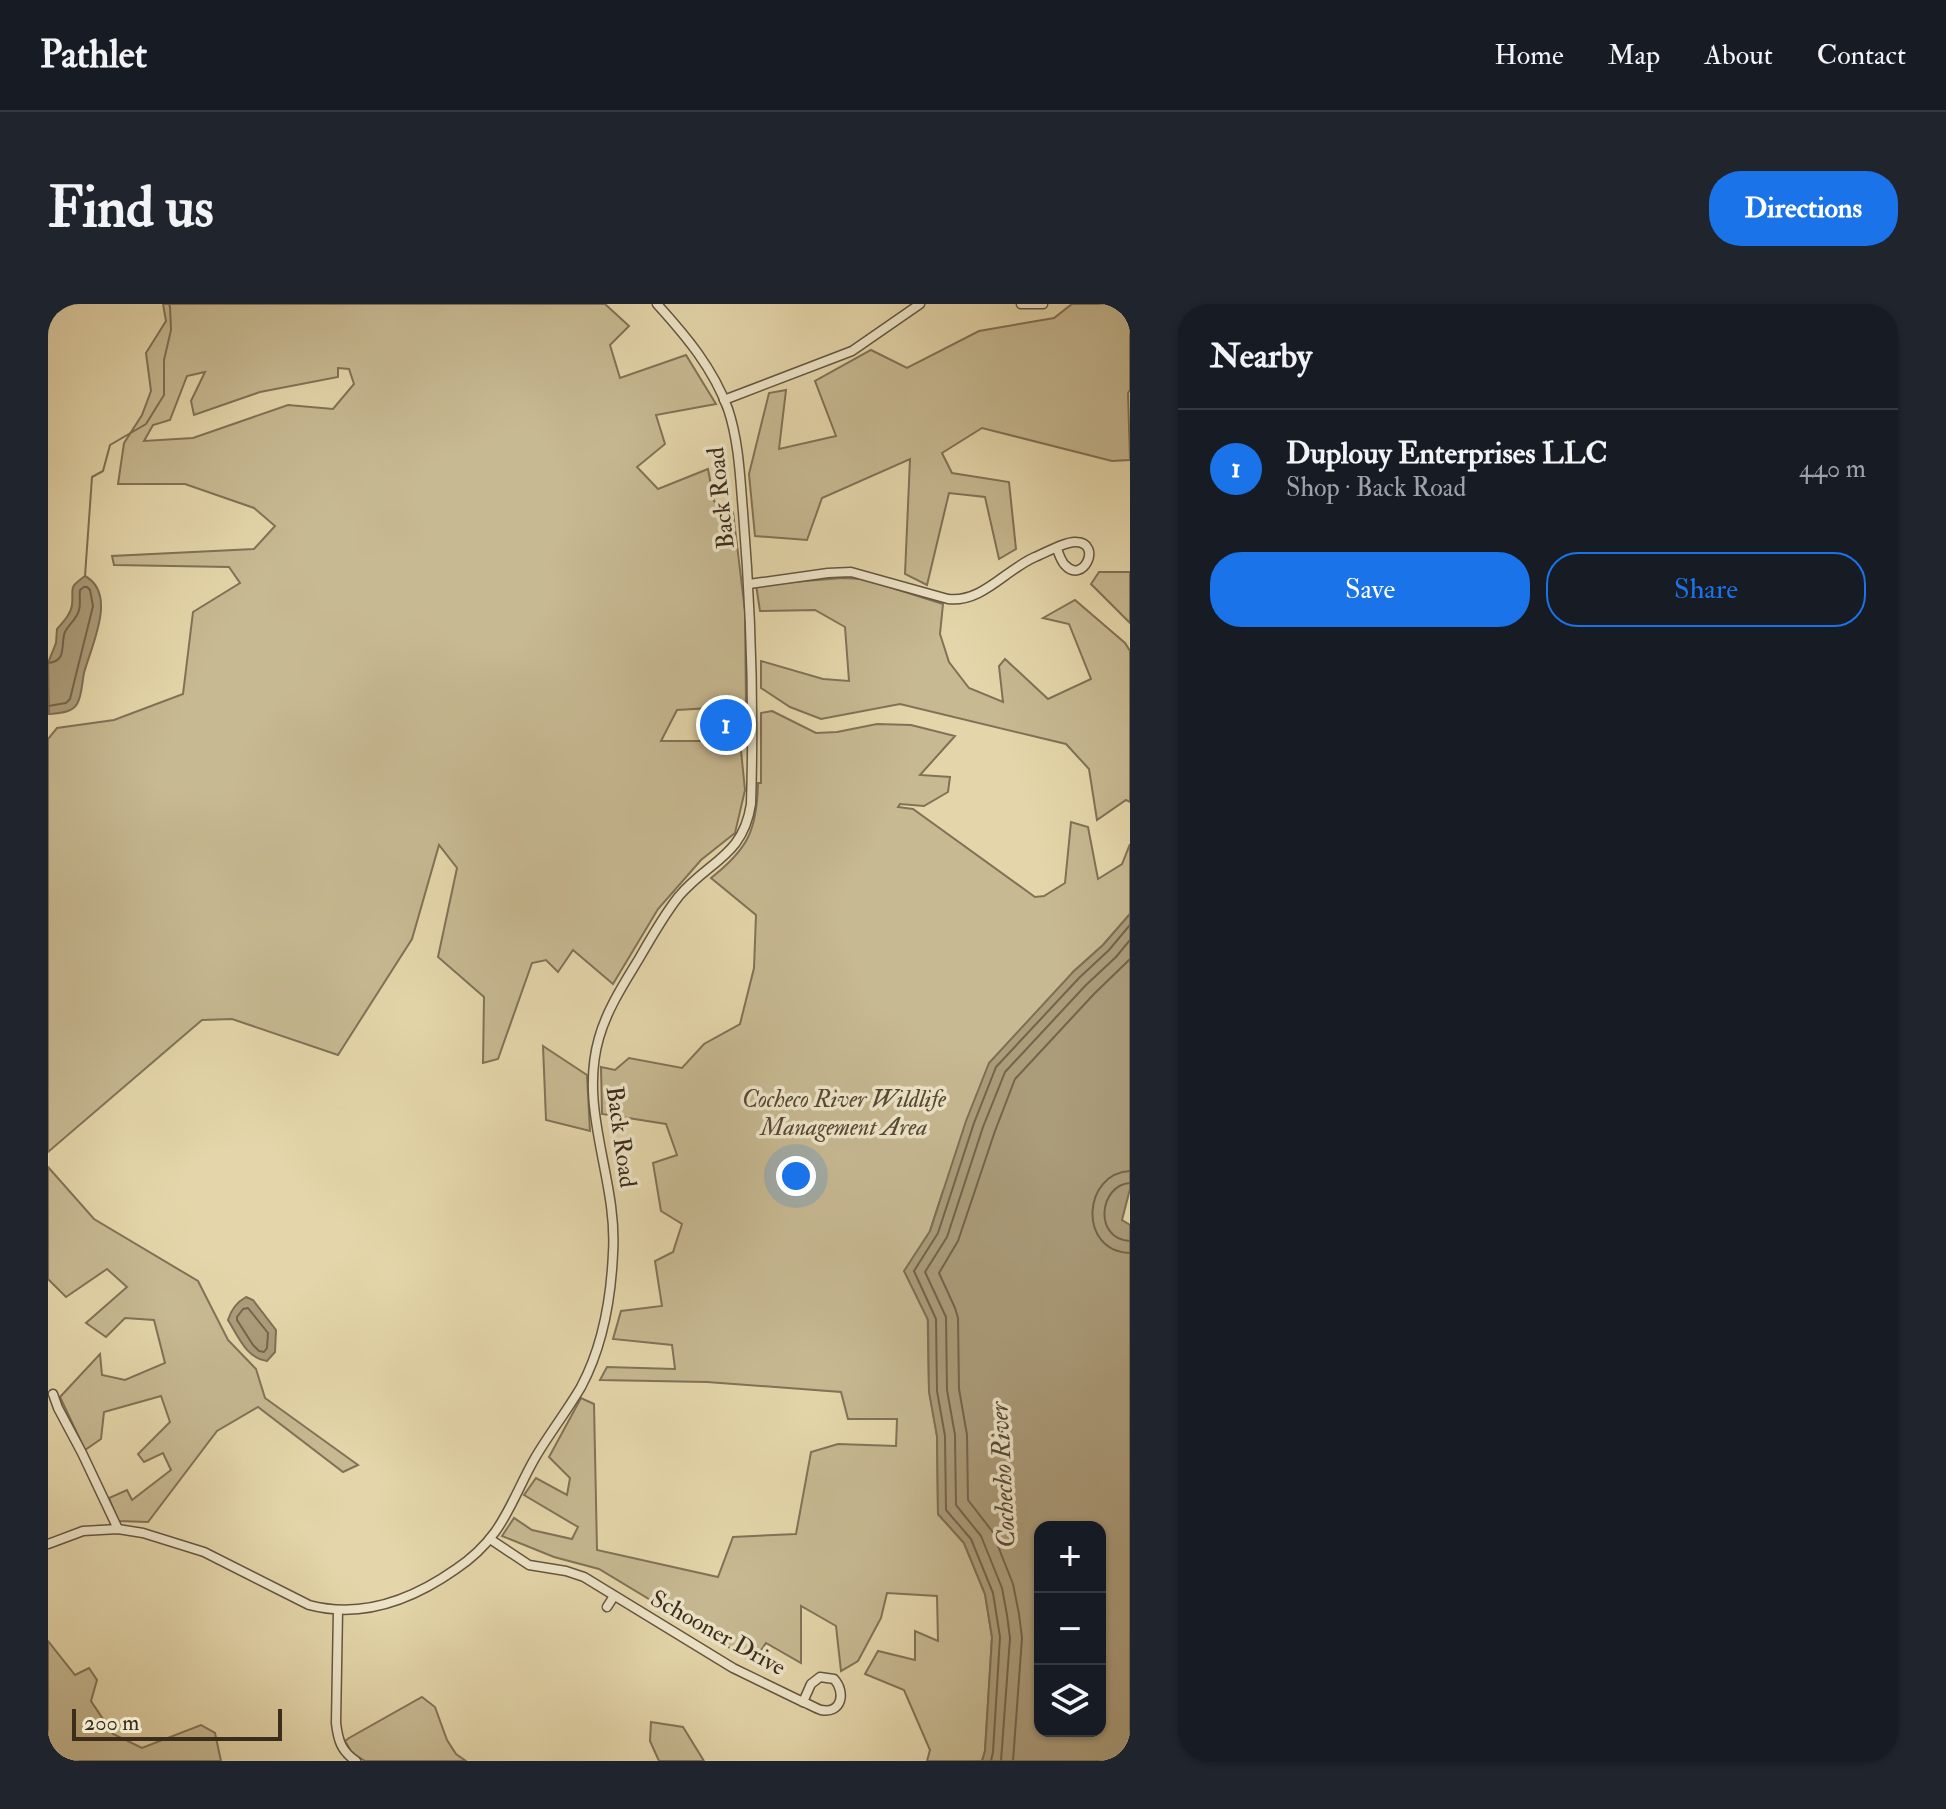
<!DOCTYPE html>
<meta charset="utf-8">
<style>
body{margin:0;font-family:"IM FELL Double Pica",serif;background:#20242c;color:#f1f3f6}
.controls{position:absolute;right:24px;bottom:24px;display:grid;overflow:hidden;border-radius:16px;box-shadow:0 2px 6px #0004}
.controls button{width:72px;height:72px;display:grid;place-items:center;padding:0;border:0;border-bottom:2px solid #363941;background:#171b24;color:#f1f3f6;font:40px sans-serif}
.scale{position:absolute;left:24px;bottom:20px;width:210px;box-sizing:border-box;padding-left:8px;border:4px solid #3b2c1c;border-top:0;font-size:22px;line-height:28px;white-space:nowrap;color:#3b2c1c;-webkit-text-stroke:6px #ede4c8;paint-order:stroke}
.you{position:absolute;left:748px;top:872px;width:28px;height:28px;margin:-20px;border:6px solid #fff;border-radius:50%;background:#1a73e8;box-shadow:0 0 0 12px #1a73e833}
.badge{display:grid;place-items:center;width:52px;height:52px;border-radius:50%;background:#1a73e8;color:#fff;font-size:26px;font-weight:700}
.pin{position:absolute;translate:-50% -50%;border:4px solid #fff;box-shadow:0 2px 8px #0006}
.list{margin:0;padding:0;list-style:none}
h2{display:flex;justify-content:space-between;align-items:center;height:104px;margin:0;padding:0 32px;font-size:34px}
h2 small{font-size:26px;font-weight:400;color:#9ea1a6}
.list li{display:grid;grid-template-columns:52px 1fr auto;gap:24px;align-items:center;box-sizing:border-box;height:120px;padding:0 32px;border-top:2px solid #363941}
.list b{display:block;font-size:30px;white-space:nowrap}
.list p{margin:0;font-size:26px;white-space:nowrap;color:#9ea1a6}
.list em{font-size:26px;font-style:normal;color:#9ea1a6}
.actions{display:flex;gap:16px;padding:24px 32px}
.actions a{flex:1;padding:18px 0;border:2px solid #1a73e8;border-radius:32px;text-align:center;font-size:28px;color:#1a73e8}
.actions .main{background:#1a73e8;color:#fff}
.icon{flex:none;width:44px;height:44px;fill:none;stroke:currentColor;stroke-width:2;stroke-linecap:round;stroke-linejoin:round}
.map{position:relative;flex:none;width:1082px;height:1457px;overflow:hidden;border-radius:32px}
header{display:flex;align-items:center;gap:48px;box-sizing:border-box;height:112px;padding:0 40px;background:#171b24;border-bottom:2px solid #363941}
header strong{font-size:38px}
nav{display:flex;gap:44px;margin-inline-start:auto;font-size:28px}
.intro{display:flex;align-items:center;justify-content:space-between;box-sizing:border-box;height:192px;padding:0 48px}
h1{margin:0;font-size:56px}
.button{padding:20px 36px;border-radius:32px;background:#1a73e8;color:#fff;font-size:28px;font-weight:700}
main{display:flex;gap:48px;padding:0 48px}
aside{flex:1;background:#171b24;border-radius:32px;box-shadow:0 2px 6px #0004}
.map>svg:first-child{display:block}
</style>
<header>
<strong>Pathlet</strong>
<nav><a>Home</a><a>Map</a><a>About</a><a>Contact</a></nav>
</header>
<div class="intro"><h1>Find us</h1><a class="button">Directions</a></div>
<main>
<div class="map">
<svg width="1082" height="1457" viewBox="0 0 1082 1457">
<rect width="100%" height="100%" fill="#e4d6aa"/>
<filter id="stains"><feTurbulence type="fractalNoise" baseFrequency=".0025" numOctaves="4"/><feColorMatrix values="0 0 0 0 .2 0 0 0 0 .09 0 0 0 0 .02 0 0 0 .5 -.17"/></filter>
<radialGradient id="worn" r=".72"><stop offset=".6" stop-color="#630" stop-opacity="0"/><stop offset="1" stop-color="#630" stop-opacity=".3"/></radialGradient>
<g fill="#c7b992" stroke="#817257" stroke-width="2" fill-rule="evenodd">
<path d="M 115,0 L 557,0 L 581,22 L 562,41 L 572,74 L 638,51 L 668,100 L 608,111 L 617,140 L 589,163 L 610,185 L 660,165 L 666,197 L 685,208 L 697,307 L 698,402 L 629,406 L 613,437 L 692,437 L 697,486 L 687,529 L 653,556 L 610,605 L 565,680 L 525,646 L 510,668 L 498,656 L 484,659 L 450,755 L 435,759 L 436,693 L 390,653 L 409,564 L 391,541 L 364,635 L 290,751 L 184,715 L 154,716 L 0,848 L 0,435 L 9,424 L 66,416 L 135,390 L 145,308 L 192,279 L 181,263 L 66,261 L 64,252 L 206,245 L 227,222 L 206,204 L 137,180 L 70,180 L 76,139 L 94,111 L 103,87 L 98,49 L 118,17 ZM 290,64 L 301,65 L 306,80 L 285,105 L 240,101 L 145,134 L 96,137 L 105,121 L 122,116 L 139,72 L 157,68 L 143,97 L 146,111 L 212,88 L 290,73 Z"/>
<polygon points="1024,0 1082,0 1082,86 1080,89 1082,156 1064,157 934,124 894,149 904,169 961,178 968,245 951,255 937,193 901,189 879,281 857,270 862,155 774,194 759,236 707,232 701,170 721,89 738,86 731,145 788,132 767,77 823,46 859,64 931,27 1006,14"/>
<polygon points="1051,268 1082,268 1082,319 1043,280"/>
<polygon points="794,274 816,275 895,300 892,330 901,358 921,384 955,398 951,362 957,355 1000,395 1043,375 1021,320 995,314 1027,296 1077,339 1082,347 1082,498 1078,496 1049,516 1041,465 1018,440 852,400 773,415 742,403 713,384 713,357 775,375 801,377 797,323 767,306 712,307 708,281"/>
<path d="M 724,407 L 768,429 L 789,428 L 829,420 L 863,421 L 907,432 L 872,471 L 902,473 L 900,488 L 876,502 L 852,500 L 850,503 L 865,505 L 987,593 L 996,592 L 1017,579 L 1023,518 L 1040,523 L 1050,575 L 1074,560 L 1082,540 L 1082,610 L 1055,641 L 1025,668 L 895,887 L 882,927 L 879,981 L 881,1086 L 889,1132 L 890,1210 L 916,1239 L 937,1290 L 944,1333 L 937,1447 L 934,1457 L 879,1457 L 882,1446 L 856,1386 L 817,1370 L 830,1347 L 867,1356 L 867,1327 L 890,1337 L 889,1292 L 839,1289 L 833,1314 L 810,1357 L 793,1367 L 788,1322 L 753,1302 L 753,1359 L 718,1339 L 705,1358 L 551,1265 L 506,1253 L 454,1232 L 466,1214 L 484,1226 L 524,1235 L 530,1223 L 476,1191 L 488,1174 L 519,1191 L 522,1174 L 501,1153 L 533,1094 L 546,1100 L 549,1246 L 670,1273 L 685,1233 L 748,1230 L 763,1148 L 790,1140 L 848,1142 L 849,1115 L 800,1115 L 793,1088 L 659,1078 L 552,1076 L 559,1063 L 627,1065 L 624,1041 L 565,1035 L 573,1007 L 614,1002 L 607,957 L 625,948 L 634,920 L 613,907 L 605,859 L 629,851 L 618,820 L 554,810 L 553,763 L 567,766 L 581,754 L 634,764 L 656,740 L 692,720 L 706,664 L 708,611 L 663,574 C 700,545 709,526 710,479 L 713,479 L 713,409 Z"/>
<polygon points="495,742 539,771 542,827 498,816"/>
<polygon points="0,863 46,915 150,977 180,1036 208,1065 217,1094 310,1161 295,1168 210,1103 169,1127 100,1218 70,1217 61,1194 79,1186 84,1196 123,1166 115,1149 96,1158 90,1150 122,1118 113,1092 56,1108 53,1135 37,1146 12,1093 52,1050 54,1071 77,1076 117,1059 106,1016 77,1014 58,1033 38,1019 79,983 59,965 18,993 0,975"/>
<polygon points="0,1337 27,1371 41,1364 49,1376 43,1397 65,1430 94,1444 153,1421 167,1429 173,1457 0,1457"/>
<polygon points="374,1393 387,1403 399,1436 408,1450 418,1457 317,1457 304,1449 297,1437 301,1434"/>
<polygon points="603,1418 635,1423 656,1457 611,1457 602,1437"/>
</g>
<g fill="#ab9c7a" stroke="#7e6f54" stroke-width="2" fill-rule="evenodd">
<path d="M 37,272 C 70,290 43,342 36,369 C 34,378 34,392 29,400 C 24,409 10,409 1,410 L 0,359 L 8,339 L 9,325 C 15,318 23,310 24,301 C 26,283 19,285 37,272 Z"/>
<path d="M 1082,610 L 1082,885 L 1074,916 L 1082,921 L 1082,1457 L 934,1457 L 937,1447 L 944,1333 L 937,1290 L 916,1239 L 890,1210 L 889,1132 L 881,1088 L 880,1016 L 856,967 L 882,927 L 918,817 L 941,759 L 1025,668 L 1055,641 ZM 992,1223 L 1052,1223 L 1052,1427 L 992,1427 Z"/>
<path d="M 198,993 L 205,996 L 228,1026 L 227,1048 L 219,1057 C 198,1054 190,1032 180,1016 C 183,1006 189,998 198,993 Z"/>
</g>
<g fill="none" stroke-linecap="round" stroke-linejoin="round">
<g stroke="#73644b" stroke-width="2">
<path d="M 0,359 C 20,357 12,340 17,328 C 21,320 29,315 31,306 C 33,299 31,293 32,286 L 36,283 L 39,283 L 42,286 L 45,302 L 22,395 L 18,399 L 0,402"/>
<path d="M 1082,867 C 1035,869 1029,947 1082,949"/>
<path d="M 1082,879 C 1051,881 1045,935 1082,937"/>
<polygon points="200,1004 220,1029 219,1044 216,1048 211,1047 205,1041 189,1016 189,1013 195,1005"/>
<polyline points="943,1457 945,1448 952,1333 945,1289 923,1235 898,1206 897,1132 889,1087 888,1015 866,967 890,929 926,819 948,763 1031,674 1061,646 1082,621"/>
<polyline points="953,1457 962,1334 959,1311 954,1284 933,1232 908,1201 907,1131 899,1086 898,1013 877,968 899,933 935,823 957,768 1038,681 1068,653 1082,636"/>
<polyline points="965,1457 974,1334 971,1310 965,1280 944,1227 920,1196 919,1131 911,1085 910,1014 907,1004 891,969 910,937 947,827 967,775 1046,690 1082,655"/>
</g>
<polyline stroke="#7e6f54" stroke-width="2" points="37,272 44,173 55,167 62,141 98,120 116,91 116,56 123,26 122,3 121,0"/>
<defs>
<g id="minor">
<polyline points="973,0 995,0"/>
<polyline points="676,96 804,47 872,0"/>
<path d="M 701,280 L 780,269 L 803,268 L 900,295 C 934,299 957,266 987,253 C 997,249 1018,237 1028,238 C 1055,239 1035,281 1017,261 C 1013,257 1011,250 1009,245"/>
<polyline points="5,1090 10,1104 34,1149 70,1225"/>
<polyline points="442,1235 481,1261 518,1267 536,1273 685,1364 755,1398"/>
<path d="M 0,1240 L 35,1227 L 70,1225 L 95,1229 L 156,1248 L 261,1301 C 314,1315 364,1296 408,1265 C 423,1255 436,1243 447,1228 C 463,1206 473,1178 487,1154 C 501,1130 519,1107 533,1083 C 555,1042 563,995 565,949 C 570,876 530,806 551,734 C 559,705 577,678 592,653 C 604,632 616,611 631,592 C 662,556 695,552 703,500 C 706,403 703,305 695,208 C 692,173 691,138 680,105 C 665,64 638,32 609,0"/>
<polyline points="559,1303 566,1292"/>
<path d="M 290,1306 L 288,1419 C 290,1436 293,1447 308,1457"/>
<path d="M 772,1373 L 786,1375 C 798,1388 794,1410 773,1406 C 767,1404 761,1400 755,1398 L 763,1380 Z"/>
</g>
</defs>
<use href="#minor" stroke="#655640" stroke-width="11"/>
<use href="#minor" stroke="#ede4c8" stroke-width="8"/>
</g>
<g text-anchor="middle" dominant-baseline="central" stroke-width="7" stroke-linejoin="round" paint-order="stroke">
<g font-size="24" fill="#3b2c1c" stroke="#ede4c8">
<text transform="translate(673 194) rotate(-96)">Back Road</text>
<text transform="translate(573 833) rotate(82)">Back Road</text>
<text transform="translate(670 1329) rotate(29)">Schooner Drive</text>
</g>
<g font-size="24" font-style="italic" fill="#574834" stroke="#ede4c8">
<text x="796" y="795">Cocheco River Wildlife<tspan x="796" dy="28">Management Area</tspan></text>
</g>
<g font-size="26" font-style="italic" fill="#574834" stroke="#ede4c8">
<text transform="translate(955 1171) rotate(-93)">Cochecho River</text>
</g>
</g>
<rect width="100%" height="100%" filter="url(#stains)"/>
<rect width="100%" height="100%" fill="url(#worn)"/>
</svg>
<div class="controls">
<button>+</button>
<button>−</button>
<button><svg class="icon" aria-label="layers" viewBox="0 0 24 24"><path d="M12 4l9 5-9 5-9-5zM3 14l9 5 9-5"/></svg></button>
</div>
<div class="scale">200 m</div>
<div class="you"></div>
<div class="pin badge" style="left:678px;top:421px">1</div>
</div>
<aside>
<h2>Nearby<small></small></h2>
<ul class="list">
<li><span class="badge">1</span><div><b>Duplouy Enterprises LLC</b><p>Shop · Back Road</p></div><em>440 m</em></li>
</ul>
<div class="actions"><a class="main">Save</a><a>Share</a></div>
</aside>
</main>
